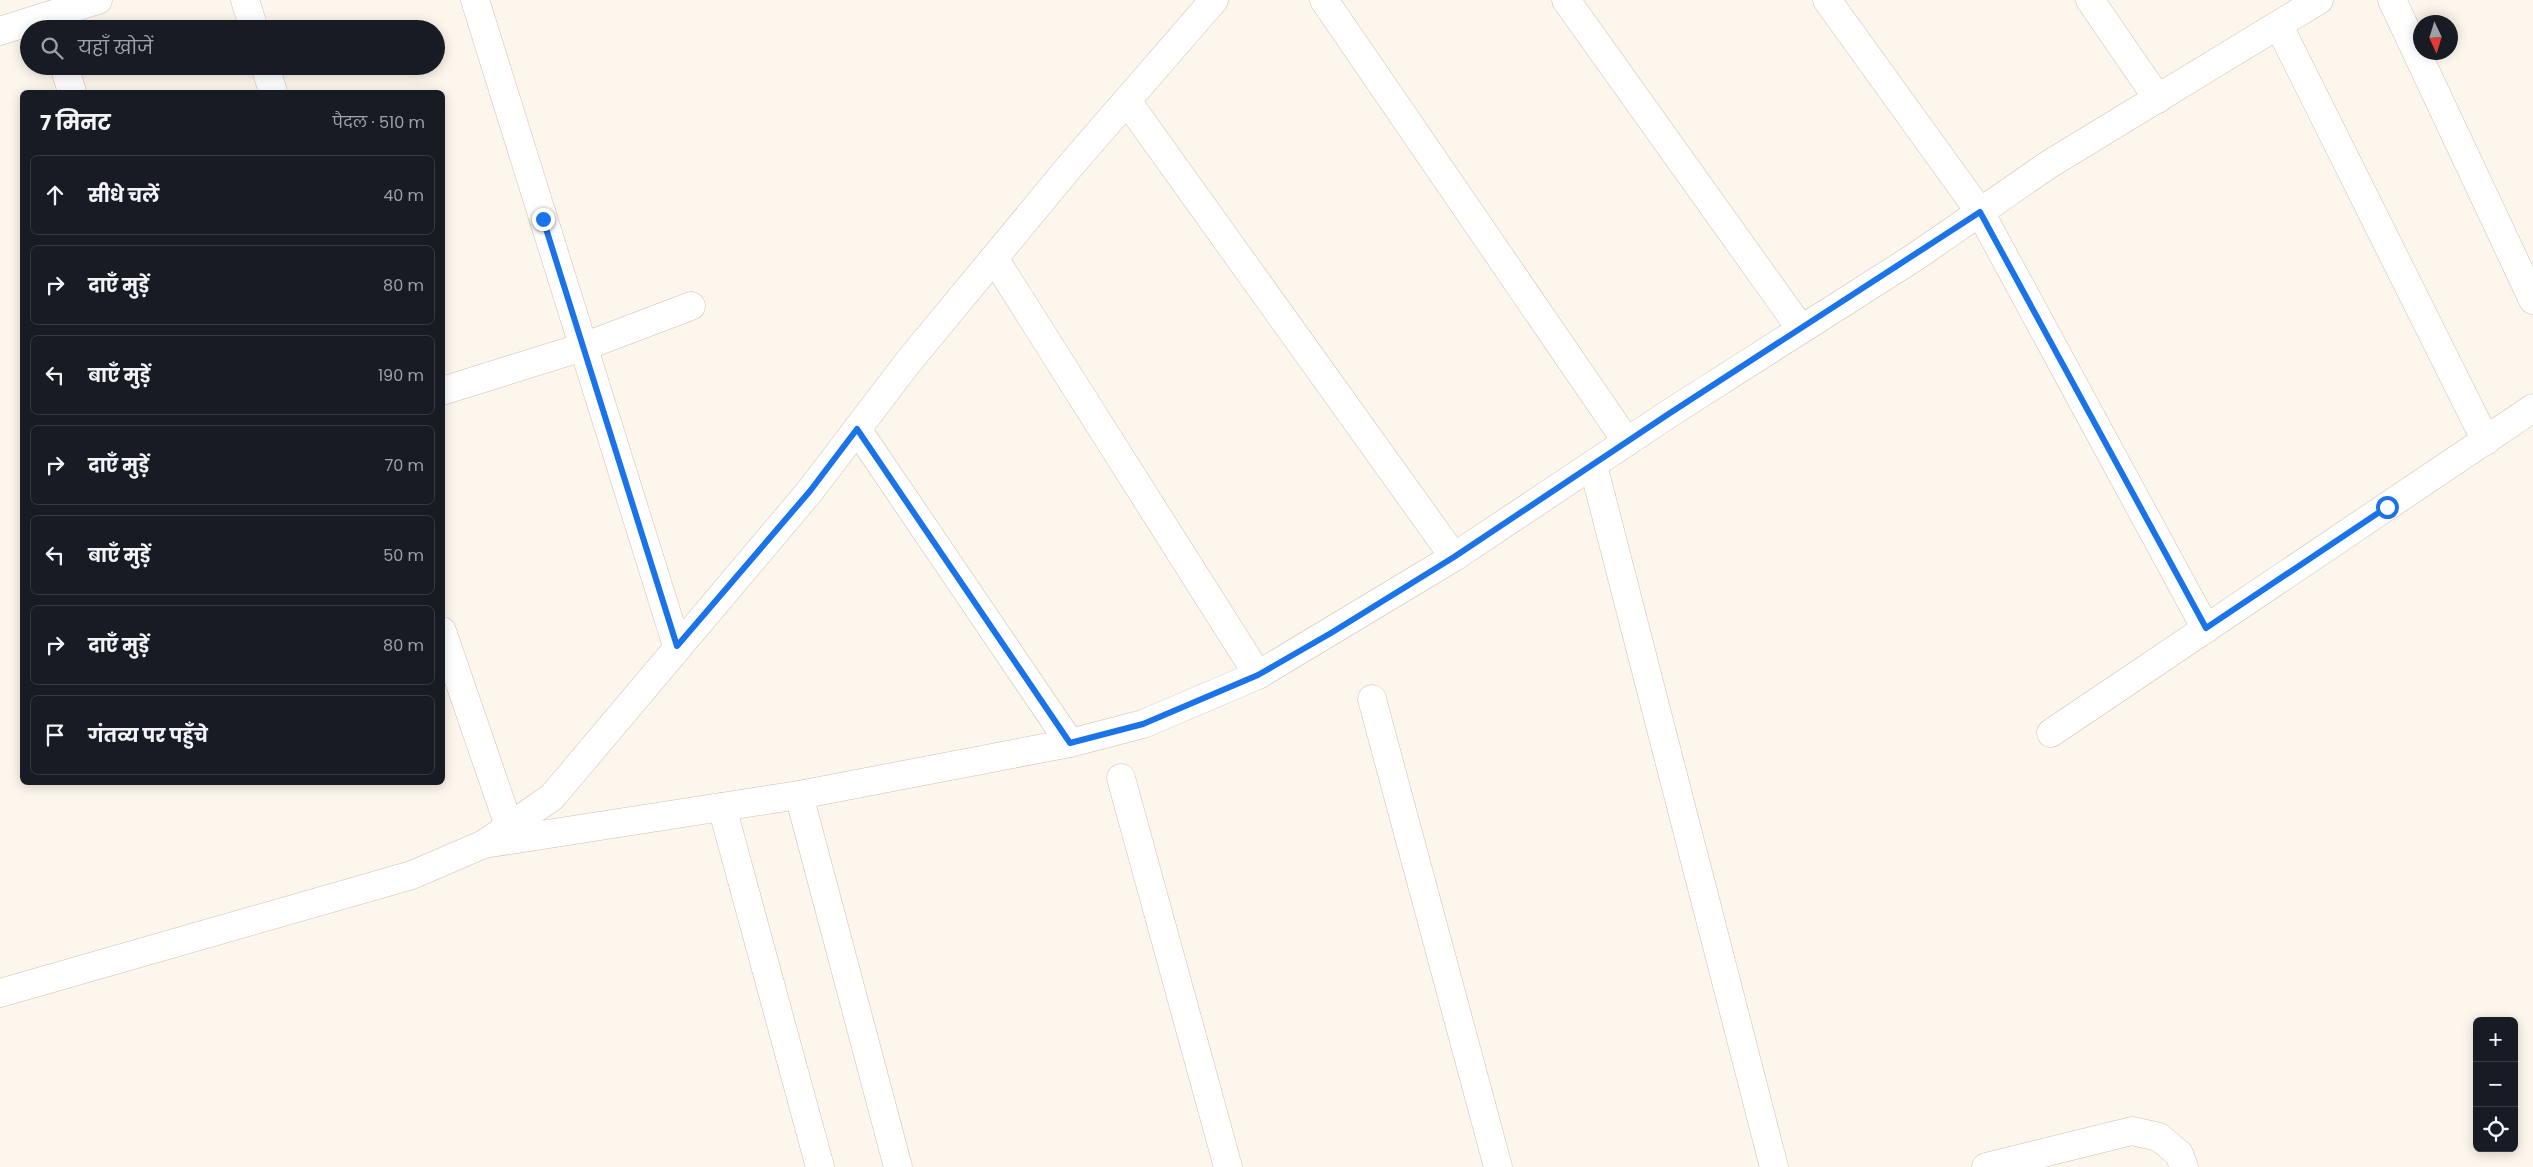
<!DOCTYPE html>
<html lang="hi">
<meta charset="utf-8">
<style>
body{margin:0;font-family:Poppins,"Noto Sans Devanagari",sans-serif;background:#20242c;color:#f1f3f6}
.controls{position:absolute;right:15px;bottom:15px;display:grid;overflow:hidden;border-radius:8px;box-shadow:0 2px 12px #0003}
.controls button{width:45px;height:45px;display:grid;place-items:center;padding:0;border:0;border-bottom:1px solid #363941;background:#171b24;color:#f1f3f6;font:25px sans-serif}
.compass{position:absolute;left:2413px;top:15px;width:45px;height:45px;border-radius:50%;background:#171b24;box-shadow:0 2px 12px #0003;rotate:176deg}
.stop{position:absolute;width:15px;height:15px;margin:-11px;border:4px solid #1a73e8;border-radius:50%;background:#fff}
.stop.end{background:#1a73e8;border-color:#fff;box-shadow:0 1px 5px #0008}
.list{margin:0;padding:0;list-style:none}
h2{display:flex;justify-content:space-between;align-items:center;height:65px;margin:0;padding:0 20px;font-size:21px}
h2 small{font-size:16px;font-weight:400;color:#9ea1a6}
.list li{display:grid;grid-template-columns:32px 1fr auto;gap:15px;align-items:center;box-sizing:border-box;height:80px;margin:0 10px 10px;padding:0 10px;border:1px solid #363941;border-radius:8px}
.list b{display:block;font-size:19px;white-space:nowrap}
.list em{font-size:16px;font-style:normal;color:#9ea1a6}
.icon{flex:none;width:28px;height:28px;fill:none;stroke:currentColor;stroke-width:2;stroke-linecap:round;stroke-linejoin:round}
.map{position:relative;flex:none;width:2533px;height:1167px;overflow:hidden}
.search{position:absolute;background:#171b24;box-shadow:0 2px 12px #0003;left:20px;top:20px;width:425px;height:55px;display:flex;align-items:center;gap:12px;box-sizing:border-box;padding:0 18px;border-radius:28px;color:#9ea1a6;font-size:19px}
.panel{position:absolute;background:#171b24;box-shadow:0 2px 12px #0003;left:20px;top:90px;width:425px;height:695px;border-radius:8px}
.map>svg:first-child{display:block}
</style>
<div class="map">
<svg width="2533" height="1167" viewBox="0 0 2533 1167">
<rect width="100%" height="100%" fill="#fdf6ec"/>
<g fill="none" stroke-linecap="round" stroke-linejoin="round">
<defs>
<g id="street">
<polyline points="245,0 254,29"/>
<polyline points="475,0 677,646"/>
<polyline points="1324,0 1627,442"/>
<polyline points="1566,0 1801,329"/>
<polyline points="1827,0 1980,212 2206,629"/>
<polyline points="2090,0 2158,99"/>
<polyline points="2392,0 2533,300"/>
<polyline points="2279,26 2486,441"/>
<polyline points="0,31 98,0"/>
<polyline points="64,66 72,92"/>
<polyline points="265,66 273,92"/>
<polyline points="1127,101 1454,557"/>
<polyline points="994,258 1258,675"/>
<polyline points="442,391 583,347 691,306"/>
<polyline points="857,429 1070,743"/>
<polyline points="1593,465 1774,1167"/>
<polyline points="442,631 509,826"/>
<polyline points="1372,699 1498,1167"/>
<polyline points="2051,733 2533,408"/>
<polyline points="1121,778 1228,1167"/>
<polyline points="799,795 898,1167"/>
<polyline points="722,807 820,1167"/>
<polyline points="484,844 799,795 1070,743 1143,724 1258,675 1454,557 1670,413 1915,257 2048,165 2319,0"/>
<polyline points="0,993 412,875 484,844 552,797 810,491 909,361 1071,165 1214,0"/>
<polyline points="1986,1167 2132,1131 2159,1137 2179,1154 2184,1167"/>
</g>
</defs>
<use href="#street" stroke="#d1beb0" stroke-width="29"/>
<use href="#street" stroke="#fff" stroke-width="28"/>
</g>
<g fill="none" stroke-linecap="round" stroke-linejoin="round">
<polyline stroke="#1a73e8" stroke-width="6" points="543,219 677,646 810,491 857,429 1070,743 1143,724 1258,675 1331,633 1454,557 1670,413 1980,212 2206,628 2387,507"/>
</g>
</svg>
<div class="controls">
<button>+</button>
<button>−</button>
<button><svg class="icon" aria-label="locate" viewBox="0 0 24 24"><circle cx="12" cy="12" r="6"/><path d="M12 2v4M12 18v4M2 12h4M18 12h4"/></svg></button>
</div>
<svg class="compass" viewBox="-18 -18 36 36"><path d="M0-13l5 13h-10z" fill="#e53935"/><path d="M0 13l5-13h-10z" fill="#9ea1a6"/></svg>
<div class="stop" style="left:2387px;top:507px"></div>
<div class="stop end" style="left:543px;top:219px"></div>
<div class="search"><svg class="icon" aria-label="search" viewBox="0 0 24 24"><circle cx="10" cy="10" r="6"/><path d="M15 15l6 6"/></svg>यहाँ खोजें</div>
<section class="panel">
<h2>7 मिनट<small>पैदल · 510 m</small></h2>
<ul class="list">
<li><svg class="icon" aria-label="ahead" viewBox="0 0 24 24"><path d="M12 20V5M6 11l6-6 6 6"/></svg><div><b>सीधे चलें</b></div><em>40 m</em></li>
<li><svg class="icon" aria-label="right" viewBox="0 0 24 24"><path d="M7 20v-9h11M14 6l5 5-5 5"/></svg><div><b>दाएँ मुड़ें</b></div><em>80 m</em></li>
<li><svg class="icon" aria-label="left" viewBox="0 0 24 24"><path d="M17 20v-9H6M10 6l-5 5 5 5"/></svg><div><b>बाएँ मुड़ें</b></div><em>190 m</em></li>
<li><svg class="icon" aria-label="right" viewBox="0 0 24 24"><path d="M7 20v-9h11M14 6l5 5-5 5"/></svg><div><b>दाएँ मुड़ें</b></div><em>70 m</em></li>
<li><svg class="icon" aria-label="left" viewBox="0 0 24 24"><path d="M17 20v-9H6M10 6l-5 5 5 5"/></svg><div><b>बाएँ मुड़ें</b></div><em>50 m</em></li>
<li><svg class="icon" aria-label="right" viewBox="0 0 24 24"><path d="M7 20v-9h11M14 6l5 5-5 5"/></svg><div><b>दाएँ मुड़ें</b></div><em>80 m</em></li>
<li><svg class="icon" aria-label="arrive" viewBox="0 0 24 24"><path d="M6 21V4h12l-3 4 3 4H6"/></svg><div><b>गंतव्य पर पहुँचे</b></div></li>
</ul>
</section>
</div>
